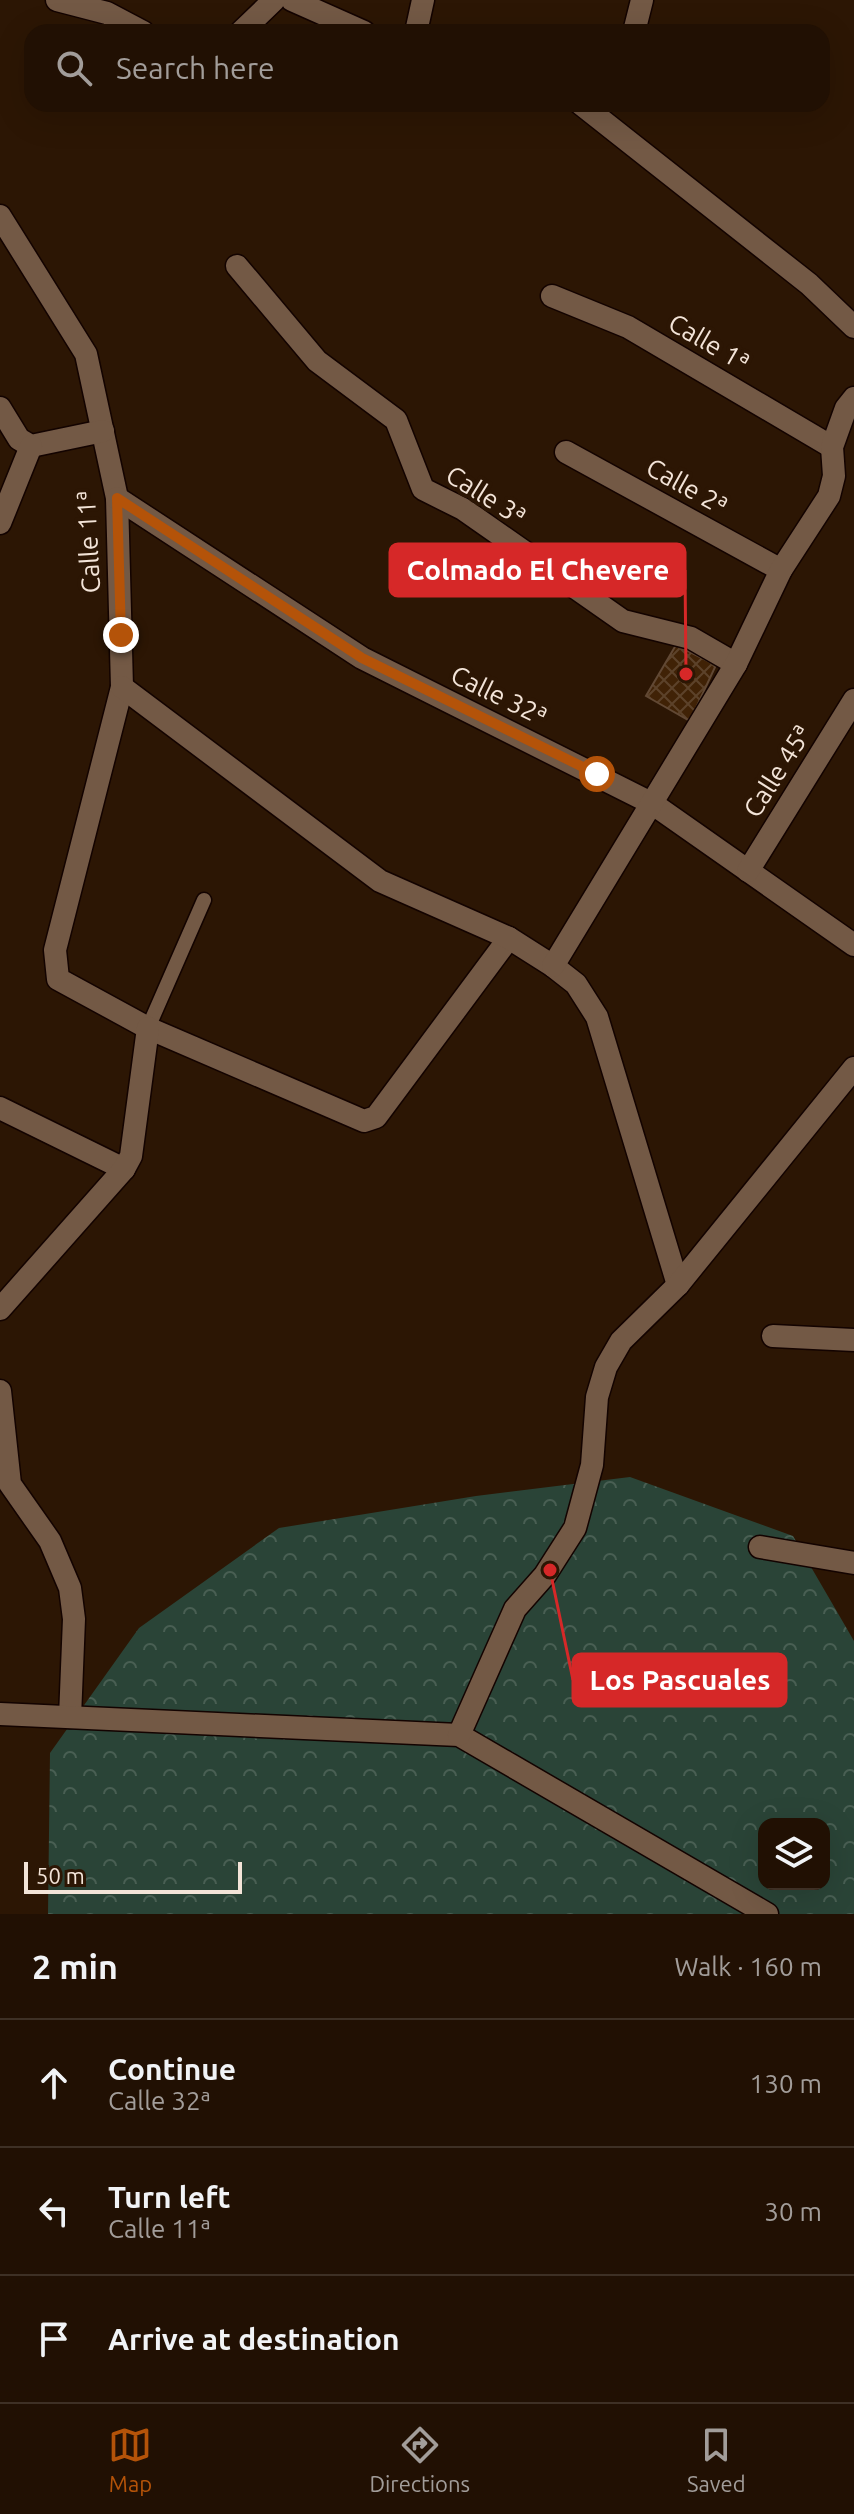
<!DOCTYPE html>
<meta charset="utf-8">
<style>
body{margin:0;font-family:Ubuntu,sans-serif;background:#2d1e12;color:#f1f3f6}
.controls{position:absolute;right:24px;bottom:24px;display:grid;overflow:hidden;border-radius:16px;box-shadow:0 8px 32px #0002}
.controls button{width:72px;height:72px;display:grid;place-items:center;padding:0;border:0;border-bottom:2px solid #3e3025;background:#211003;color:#f1f3f6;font:40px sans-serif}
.scale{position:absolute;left:24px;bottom:20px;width:218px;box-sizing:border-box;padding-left:8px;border:4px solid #f3e4d8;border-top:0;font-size:22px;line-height:28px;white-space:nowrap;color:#f3e4d8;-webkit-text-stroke:6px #2c1604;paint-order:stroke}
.stop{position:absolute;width:24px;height:24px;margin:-18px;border:6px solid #b45309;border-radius:50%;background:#fff}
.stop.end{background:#b45309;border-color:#fff;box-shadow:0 2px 8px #0008}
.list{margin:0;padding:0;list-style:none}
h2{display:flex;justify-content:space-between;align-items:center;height:104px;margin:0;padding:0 32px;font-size:34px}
h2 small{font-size:26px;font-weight:400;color:#a29d9a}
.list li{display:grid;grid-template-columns:52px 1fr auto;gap:24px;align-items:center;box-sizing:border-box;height:128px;padding:0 32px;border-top:2px solid #3e3025}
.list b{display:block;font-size:30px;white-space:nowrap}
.list p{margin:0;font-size:26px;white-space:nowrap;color:#a29d9a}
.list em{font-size:26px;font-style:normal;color:#a29d9a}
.icon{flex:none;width:44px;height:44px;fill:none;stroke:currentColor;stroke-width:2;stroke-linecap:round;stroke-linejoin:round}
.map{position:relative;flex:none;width:854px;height:1914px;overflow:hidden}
.search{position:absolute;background:#211003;box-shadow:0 8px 32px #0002;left:24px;right:24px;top:24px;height:88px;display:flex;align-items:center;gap:20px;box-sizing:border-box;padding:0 28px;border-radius:24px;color:#a29d9a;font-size:30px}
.sheet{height:488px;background:#211003}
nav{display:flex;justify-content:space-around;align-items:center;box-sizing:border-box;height:112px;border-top:2px solid #3e3025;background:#211003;font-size:22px;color:#a29d9a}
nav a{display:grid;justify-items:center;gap:4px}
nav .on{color:#b45309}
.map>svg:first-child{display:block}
</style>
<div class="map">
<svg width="854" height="1914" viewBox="0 0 854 1914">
<defs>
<pattern id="forest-crowns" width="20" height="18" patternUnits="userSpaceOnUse" patternTransform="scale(2)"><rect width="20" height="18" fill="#2a4437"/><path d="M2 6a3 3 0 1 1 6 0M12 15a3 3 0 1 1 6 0" fill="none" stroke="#495f53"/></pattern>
<pattern id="building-cross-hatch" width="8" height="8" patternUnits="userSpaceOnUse" patternTransform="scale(2)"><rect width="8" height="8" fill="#402206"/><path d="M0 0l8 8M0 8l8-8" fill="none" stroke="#5c422a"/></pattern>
</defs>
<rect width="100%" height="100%" fill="#2c1604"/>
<path fill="url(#forest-crowns)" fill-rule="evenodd" d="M 630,1477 L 793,1536 L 854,1641 L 854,1914 L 48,1914 L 50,1753 L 139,1628 L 279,1528 L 476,1496 ZM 764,1824 L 824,1824 L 824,1884 L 764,1884 Z"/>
<polygon fill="url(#building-cross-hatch)" stroke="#614834" stroke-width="2" points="676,645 716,665 690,721 646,696"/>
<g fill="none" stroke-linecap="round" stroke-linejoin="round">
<defs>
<polyline id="service" points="148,1028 204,900"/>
<g id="minor">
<polyline points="57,0 107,13 143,32"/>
<polyline points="292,0 364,32"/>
<polyline points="241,32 274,0"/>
<polyline points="416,32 423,0"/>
<polyline points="634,32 642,0"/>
<polyline points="581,104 809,284 854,327"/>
<polyline points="0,216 86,354 117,498 122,687 55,950 58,979 148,1028 364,1121 376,1117 509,938"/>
<polyline points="237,266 317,361 396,420 423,489 463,509 623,621 691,638 736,664"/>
<polyline points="552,296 628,327 832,447"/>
<polyline points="0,408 19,439 31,446 103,431"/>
<polyline points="566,452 781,570"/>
<polyline points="117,498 362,658 653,804 854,945"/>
<polyline points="0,523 31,446"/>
<polyline points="122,687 380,881 509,938 553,966 576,984 597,1017 678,1285"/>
<polyline points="748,871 854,700"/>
<polyline points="553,966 736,664 781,570 829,496 834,476 832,447 846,408 854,398"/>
<polyline points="0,1108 124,1169"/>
<polyline points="0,1309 124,1169 131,1156 148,1028"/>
<polyline points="773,1336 854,1340"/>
<polyline points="0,1391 10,1484 50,1541 70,1588 74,1619 70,1717"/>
<polyline points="760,1547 854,1563"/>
<polyline points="0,1714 459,1735 767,1914"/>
<polyline points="459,1735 515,1609 545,1575 575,1528 592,1465 597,1397 606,1367 621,1341 678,1285 854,1068"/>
</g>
</defs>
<use href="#service" stroke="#130300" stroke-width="17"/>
<use href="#minor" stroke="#130300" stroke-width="25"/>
<use href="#service" stroke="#735945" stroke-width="14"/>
<use href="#minor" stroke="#735945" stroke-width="22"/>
</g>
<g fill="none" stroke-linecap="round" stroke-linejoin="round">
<polyline stroke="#b45309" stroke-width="10" points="121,635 117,498 362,658 597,774"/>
</g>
<g text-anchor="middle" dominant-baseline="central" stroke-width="8" stroke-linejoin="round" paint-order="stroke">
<g font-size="26" fill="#f3e4d8" stroke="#2c1604">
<text transform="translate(709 342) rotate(30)">Calle 1ª</text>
<text transform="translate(687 486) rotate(29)">Calle 2ª</text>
<text transform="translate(486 495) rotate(32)">Calle 3ª</text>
<text transform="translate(88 542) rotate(-93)">Calle 11ª</text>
<text transform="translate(499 695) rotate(26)">Calle 32ª</text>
<text transform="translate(777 771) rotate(-58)">Calle 45ª</text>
</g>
</g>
<path fill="none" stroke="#d62828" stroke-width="3" d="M686 674L685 570M550 1570L573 1680"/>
<g fill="#d62828" stroke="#2c1604" stroke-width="3">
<circle cx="686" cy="674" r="8"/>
<circle cx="550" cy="1570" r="8"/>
</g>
<g fill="#d62828" stroke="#d62828" stroke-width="3">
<rect x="390" y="544" width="295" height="52" rx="8"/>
<rect x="573" y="1654" width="213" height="52" rx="8"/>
</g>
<g font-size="28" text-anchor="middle" font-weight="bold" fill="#fff">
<text x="538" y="580">Colmado El Chevere</text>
<text x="680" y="1690">Los Pascuales</text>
</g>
</svg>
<div class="controls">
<button><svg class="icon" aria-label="layers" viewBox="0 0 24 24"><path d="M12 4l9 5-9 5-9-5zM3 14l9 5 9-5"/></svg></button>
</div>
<div class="scale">50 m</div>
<div class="stop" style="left:597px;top:774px"></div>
<div class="stop end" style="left:121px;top:635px"></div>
<div class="search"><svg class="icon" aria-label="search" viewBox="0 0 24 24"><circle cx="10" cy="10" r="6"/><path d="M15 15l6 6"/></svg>Search here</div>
</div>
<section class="sheet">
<h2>2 min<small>Walk · 160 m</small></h2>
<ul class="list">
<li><svg class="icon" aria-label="ahead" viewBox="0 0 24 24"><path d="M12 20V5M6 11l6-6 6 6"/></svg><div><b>Continue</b><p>Calle 32ª</p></div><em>130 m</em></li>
<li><svg class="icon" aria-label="left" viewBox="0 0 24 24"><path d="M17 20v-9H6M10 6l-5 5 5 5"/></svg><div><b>Turn left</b><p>Calle 11ª</p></div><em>30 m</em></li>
<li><svg class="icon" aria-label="arrive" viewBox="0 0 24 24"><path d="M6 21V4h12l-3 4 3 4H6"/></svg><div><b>Arrive at destination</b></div></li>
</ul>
</section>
<nav>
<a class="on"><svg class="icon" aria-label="map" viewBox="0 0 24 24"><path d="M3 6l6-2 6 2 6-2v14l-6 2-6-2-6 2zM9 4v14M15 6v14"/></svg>Map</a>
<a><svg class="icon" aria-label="directions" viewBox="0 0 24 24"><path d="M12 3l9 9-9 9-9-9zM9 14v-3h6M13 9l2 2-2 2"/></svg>Directions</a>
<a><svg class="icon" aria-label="saved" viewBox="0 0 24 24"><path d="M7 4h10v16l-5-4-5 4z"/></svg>Saved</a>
</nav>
